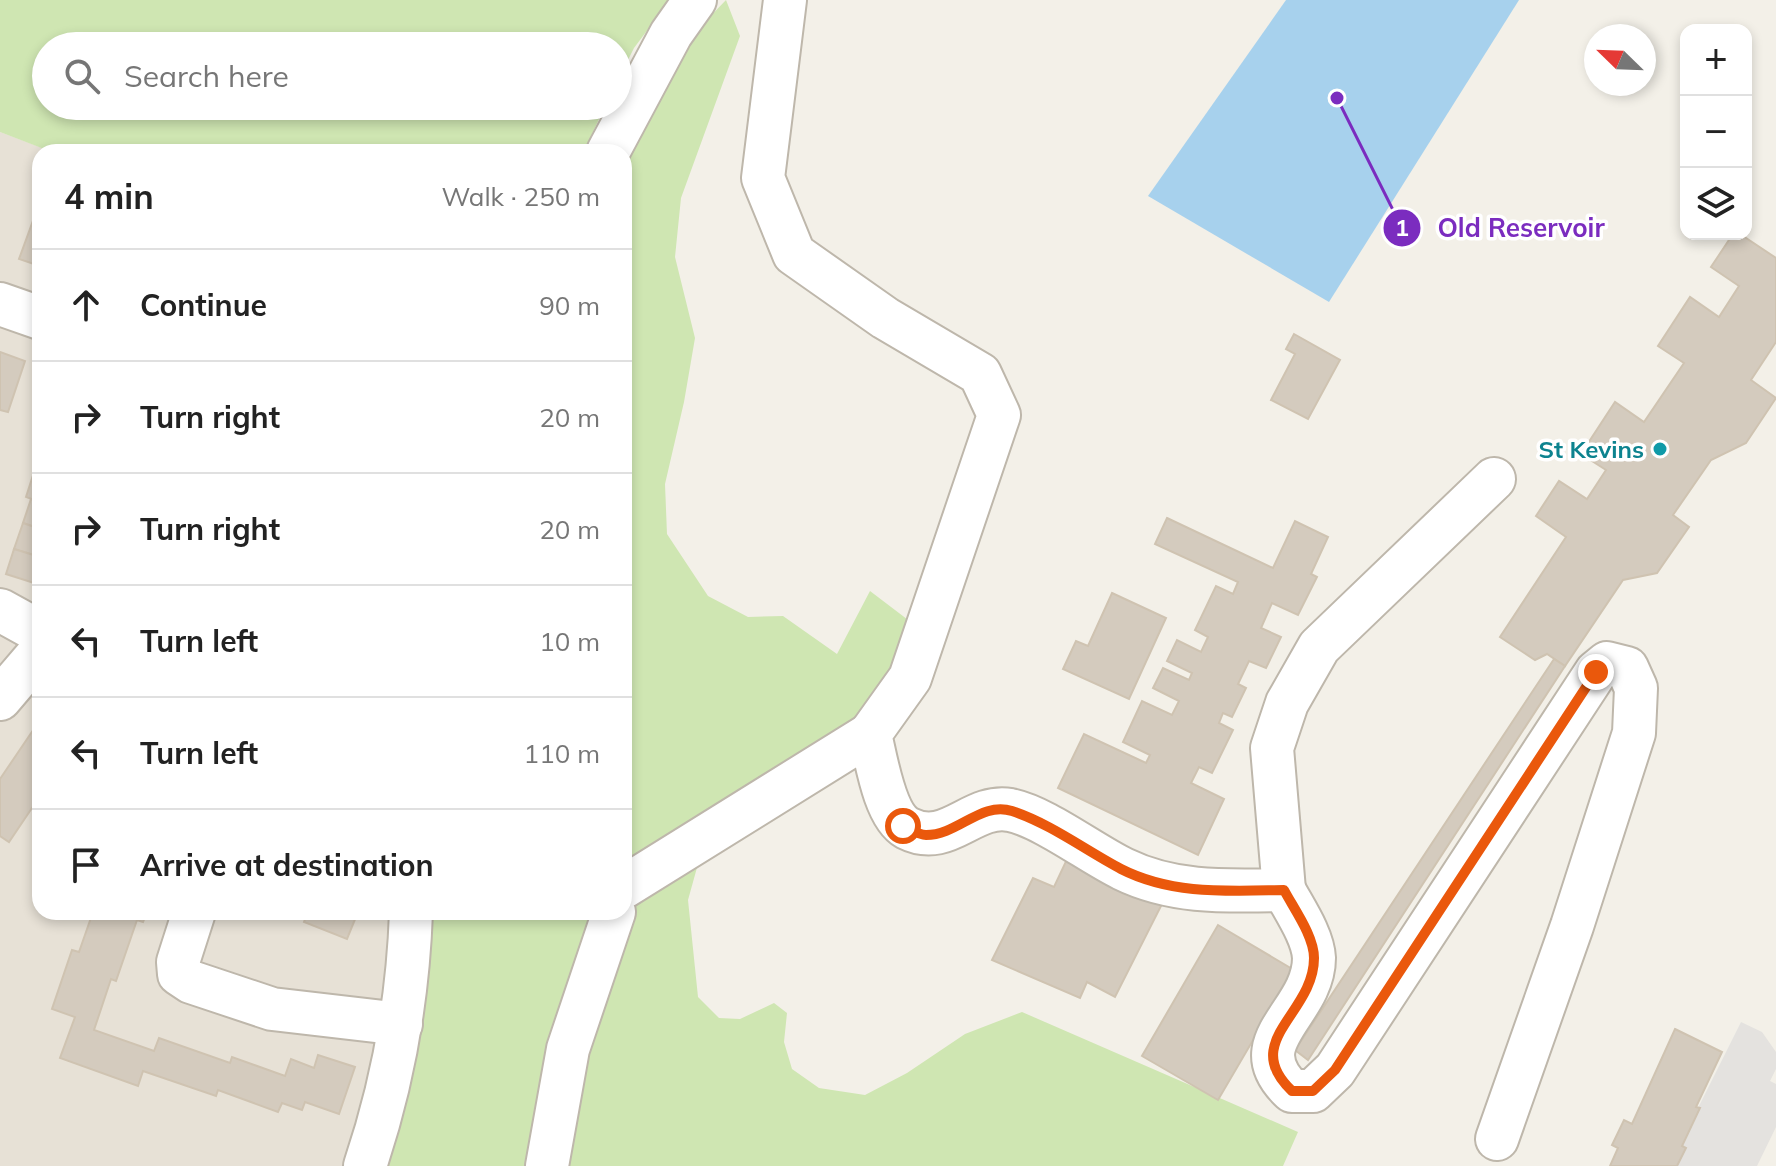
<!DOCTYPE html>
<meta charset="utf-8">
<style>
body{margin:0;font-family:Mulish,sans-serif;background:#f2f2f2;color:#222}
.controls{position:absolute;right:24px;top:24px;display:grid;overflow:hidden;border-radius:16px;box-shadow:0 4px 12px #0003}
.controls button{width:72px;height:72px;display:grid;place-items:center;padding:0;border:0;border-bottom:2px solid #e0e0e0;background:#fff;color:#222;font:40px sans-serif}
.compass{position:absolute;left:1584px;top:24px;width:72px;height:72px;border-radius:50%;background:#fff;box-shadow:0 4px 12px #0003;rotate:293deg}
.stop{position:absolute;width:24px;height:24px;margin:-18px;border:6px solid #ea580c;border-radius:50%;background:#fff}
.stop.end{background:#ea580c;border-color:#fff;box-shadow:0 2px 8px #0008}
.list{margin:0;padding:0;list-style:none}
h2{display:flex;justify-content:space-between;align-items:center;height:104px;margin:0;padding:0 32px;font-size:34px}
h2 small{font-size:26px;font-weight:400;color:#767676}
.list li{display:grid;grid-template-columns:52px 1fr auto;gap:24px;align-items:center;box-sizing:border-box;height:112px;padding:0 32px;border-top:2px solid #e0e0e0}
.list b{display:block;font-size:30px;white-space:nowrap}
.list em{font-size:26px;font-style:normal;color:#767676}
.icon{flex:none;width:44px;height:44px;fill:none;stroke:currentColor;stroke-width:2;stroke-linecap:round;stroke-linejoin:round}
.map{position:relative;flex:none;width:1776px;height:1166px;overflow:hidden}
.search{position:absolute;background:#fff;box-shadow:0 4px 12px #0003;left:32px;top:32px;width:600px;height:88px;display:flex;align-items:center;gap:20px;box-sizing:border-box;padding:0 28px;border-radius:44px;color:#767676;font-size:30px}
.panel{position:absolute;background:#fff;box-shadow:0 4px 12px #0003;left:32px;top:144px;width:600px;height:776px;border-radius:24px}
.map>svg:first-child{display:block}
</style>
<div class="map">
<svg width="1776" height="1166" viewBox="0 0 1776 1166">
<rect width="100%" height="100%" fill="#f3f0e8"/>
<polygon fill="#e7e1d6" points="0,132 53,152 40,152 40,912 400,912 407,1166 0,1166"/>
<g fill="#cfe6b2">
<polygon points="0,0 670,0 634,48 618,80 618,46 46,46 46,106 605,106 584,152 52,152 0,132"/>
<polygon points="726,0 740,36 681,198 675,257 695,338 684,402 665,484 667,534 708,596 748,617 783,616 837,654 870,591 920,629 864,720 698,864 688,900 698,997 719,1018 740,1019 774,1003 787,1013 784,1042 792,1069 819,1088 865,1095 907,1073 965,1034 1022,1012 1298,1132 1283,1166 378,1166 423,912 624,912 624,153 670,58"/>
</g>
<polygon fill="#e4e2df" points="1741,1022 1762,1032 1776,1052 1776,1069 1770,1081 1776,1084 1776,1127 1757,1166 1669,1166"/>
<polygon fill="#a7d1ed" points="1286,0 1519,0 1329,302 1148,196"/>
<g fill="#d4cbbe" stroke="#cfc3b1" stroke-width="2">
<polygon points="38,207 40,207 40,266 19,259"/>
<polygon points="1733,234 1740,234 1776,258 1776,342 1751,380 1776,398 1746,443 1711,460 1673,515 1689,527 1657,573 1623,580 1565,666 1547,654 1535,660 1500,637 1566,537 1536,516 1559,481 1587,499 1606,470 1581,454 1615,402 1644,422 1684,363 1658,346 1690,297 1719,317 1739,286 1711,267"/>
<polygon points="1294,334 1340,360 1308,419 1271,400 1295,354 1286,349"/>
<polygon points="0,352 25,361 8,412 0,410"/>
<polygon points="37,463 40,464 40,502 26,497"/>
<polygon points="31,499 40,502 40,529 23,523"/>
<polygon points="1167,518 1273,568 1295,521 1328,537 1311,574 1317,577 1298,615 1272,603 1261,628 1281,637 1266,668 1249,661 1238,684 1246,688 1232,717 1223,713 1219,723 1233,730 1212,773 1199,767 1191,783 1224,799 1198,855 1058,788 1084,734 1146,763 1150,755 1123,742 1142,701 1172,715 1179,701 1153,688 1163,668 1189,680 1192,673 1167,661 1177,640 1201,652 1208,637 1195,630 1216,586 1233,594 1238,582 1155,544"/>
<polygon points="23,523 40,529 40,557 14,549"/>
<polygon points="14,549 40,557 40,585 6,574"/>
<polygon points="1112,593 1166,618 1129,699 1063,669 1076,641 1088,646"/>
<polygon points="1554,659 1565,666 1308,1060 1295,1050"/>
<polygon points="40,720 40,796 9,842 0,836 0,779"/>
<polygon points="1069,855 1163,902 1115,997 1087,982 1080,998 992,960 1033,878 1054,887"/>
<polygon points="93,912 147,912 143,922 137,920 116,981 111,979 94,1030 154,1051 159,1038 230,1063 232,1057 285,1076 291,1059 314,1068 318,1055 355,1067 339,1114 305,1102 302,1110 282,1103 278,1112 218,1090 216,1096 143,1071 138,1086 60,1058 75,1017 52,1009 72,950 79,952"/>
<polygon points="308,912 358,912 347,939 304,922"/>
<polygon points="1218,925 1294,970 1218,1100 1142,1056"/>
<polygon points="1675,1029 1722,1052 1696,1107 1700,1108 1682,1146 1686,1148 1677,1166 1610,1166 1618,1148 1612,1145 1624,1120 1632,1124"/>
</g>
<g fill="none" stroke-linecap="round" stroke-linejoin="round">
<defs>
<g id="minor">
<path d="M 785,0 L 763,178 L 794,254 L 885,318 L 980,374 L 999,415 L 910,678 L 870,734 C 876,758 884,815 907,828 C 948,849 971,803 1010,810 C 1044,817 1090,853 1123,869 C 1174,894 1228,891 1284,890 L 1272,748 L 1287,703 L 1319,647 L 1494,479"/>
<polyline points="608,152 671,34 695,0"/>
<polyline points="0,304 40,318"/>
<polyline points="0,610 40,632"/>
<polyline points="0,699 40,652"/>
<polyline points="624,887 870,734"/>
<path d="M 1284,890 C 1294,909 1313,936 1314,958 C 1314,1014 1239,1041 1292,1091 L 1313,1091 L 1335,1070 L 1596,672 L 1607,663 L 1627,668 L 1636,688 L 1634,733 L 1572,926 L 1497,1139"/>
<polyline points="194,912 178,962 179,974 191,982 272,1009 401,1024"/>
<path d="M 365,1166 C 393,1083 408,1000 411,912"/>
<polyline points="547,1166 568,1049 614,912"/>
</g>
</defs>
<use href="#minor" stroke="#beb7ab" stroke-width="46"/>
<use href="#minor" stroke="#fff" stroke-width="42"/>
</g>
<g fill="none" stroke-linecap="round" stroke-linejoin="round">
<path stroke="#ea580c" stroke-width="10" d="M 903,826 C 910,829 919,835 926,835 C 958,835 981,801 1012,811 C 1051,824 1085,850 1121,869 C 1172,895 1228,891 1284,890 C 1294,909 1314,936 1314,958 C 1314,1014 1239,1041 1292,1091 L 1313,1091 L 1335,1070 L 1596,672"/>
</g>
<circle fill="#0f9aa8" stroke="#fff" stroke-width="3" cx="1660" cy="449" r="8"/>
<g text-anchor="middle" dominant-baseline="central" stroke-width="7" stroke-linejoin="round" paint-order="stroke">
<g font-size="24" font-weight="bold" fill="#0d838f" stroke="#fff" text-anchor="end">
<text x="1644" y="449">St Kevins</text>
</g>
</g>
<path fill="none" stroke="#7b2cbf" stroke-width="3" d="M1337 98L1402 228"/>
<g fill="#7b2cbf" stroke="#fff" stroke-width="3">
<circle cx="1337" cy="98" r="8"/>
<circle cx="1402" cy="228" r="20"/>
</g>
<g font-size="24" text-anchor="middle" font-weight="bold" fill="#fff">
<text x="1402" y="236">1</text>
</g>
<g font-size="26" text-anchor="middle" font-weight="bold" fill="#7b2cbf" stroke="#fff" stroke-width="7" stroke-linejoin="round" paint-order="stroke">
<text x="1521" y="237">Old Reservoir</text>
</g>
</svg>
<div class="controls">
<button>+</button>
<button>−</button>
<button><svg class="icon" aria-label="layers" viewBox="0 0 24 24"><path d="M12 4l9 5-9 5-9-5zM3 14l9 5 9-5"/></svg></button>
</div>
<svg class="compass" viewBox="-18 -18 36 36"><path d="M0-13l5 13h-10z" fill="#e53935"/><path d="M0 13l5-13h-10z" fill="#767676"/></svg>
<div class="stop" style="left:903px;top:826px"></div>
<div class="stop end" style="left:1596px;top:672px"></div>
<div class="search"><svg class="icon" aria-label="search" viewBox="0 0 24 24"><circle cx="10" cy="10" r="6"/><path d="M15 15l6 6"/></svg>Search here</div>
<section class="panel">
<h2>4 min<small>Walk · 250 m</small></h2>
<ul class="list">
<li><svg class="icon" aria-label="ahead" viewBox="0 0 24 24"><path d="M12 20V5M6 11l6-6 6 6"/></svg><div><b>Continue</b></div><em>90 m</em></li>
<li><svg class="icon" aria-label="right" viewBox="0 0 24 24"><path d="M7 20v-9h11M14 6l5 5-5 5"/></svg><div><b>Turn right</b></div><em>20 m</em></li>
<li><svg class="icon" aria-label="right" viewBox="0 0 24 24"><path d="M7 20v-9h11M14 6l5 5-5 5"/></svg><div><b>Turn right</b></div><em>20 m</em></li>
<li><svg class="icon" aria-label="left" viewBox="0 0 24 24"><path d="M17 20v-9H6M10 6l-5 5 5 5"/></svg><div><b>Turn left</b></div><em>10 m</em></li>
<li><svg class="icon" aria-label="left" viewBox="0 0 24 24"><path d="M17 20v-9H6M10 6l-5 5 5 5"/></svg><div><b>Turn left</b></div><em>110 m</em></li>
<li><svg class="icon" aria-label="arrive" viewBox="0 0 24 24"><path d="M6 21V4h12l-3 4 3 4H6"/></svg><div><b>Arrive at destination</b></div></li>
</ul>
</section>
</div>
